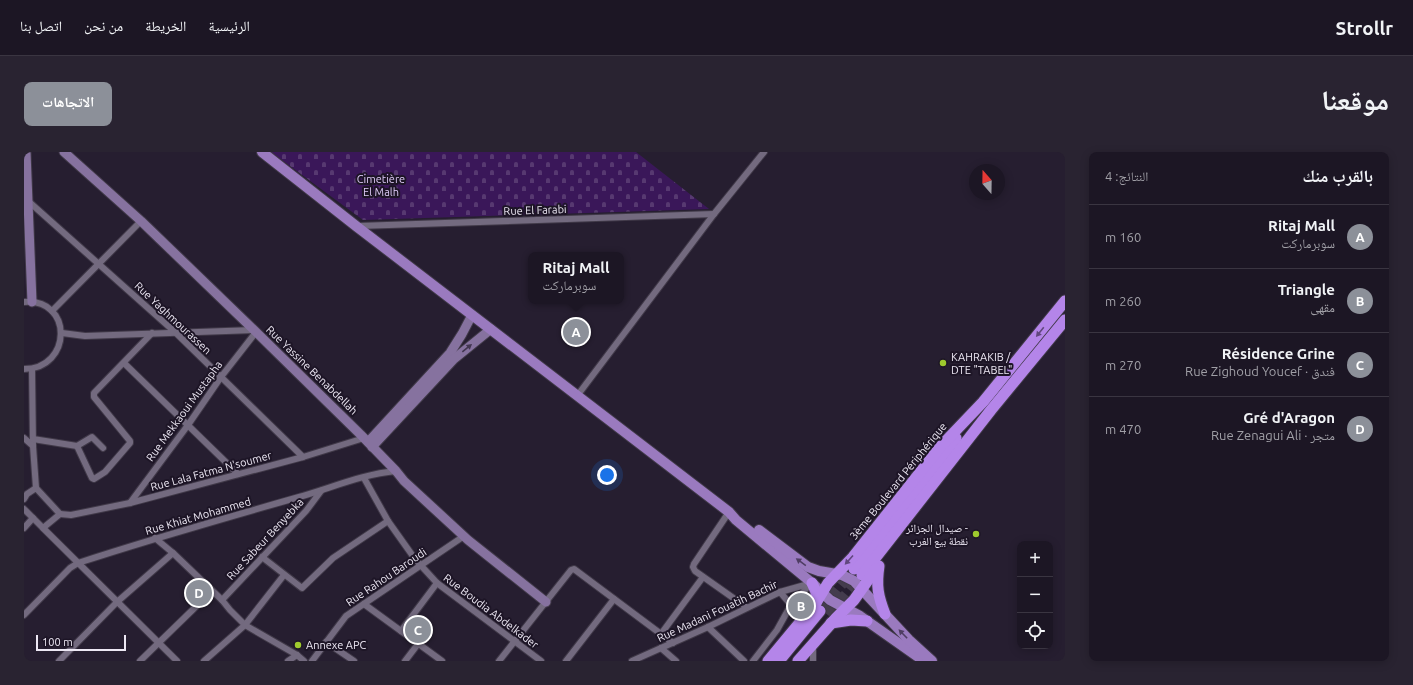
<!DOCTYPE html>
<html lang="ar">
<meta charset="utf-8">
<style>
body{margin:0;font-family:Ubuntu,"Noto Naskh Arabic",sans-serif;background:#292331;color:#f1f3f6;direction:rtl}
.controls{position:absolute;right:12px;bottom:12px;display:grid;overflow:hidden;border-radius:8px;box-shadow:0 2px 10px #0003}
.controls button{width:36px;height:36px;display:grid;place-items:center;padding:0;border:0;border-bottom:1px solid #3a3541;background:#1c1624;color:#f1f3f6;font:20px sans-serif}
.compass{position:absolute;left:945px;top:12px;width:36px;height:36px;border-radius:50%;background:#1c1624;box-shadow:0 2px 10px #0003;rotate:340deg}
.scale{position:absolute;left:12px;bottom:10px;width:90px;box-sizing:border-box;padding-left:4px;border:2px solid #ede8f4;border-top:0;font-size:11px;line-height:14px;white-space:nowrap;color:#ede8f4;-webkit-text-stroke:3px #1d1526;paint-order:stroke}
.you{position:absolute;left:583px;top:323px;width:14px;height:14px;margin:-10px;border:3px solid #fff;border-radius:50%;background:#1a73e8;box-shadow:0 0 0 6px #1a73e833}
.badge{display:grid;place-items:center;width:26px;height:26px;border-radius:50%;background:#8c9099;color:#fff;font-size:13px;font-weight:700}
.pin{position:absolute;translate:-50% -50%;border:2px solid #fff;box-shadow:0 1px 4px #0006}
.popup{position:absolute;left:504px;top:100px;width:96px;height:52px;box-sizing:border-box;display:grid;place-content:center;border-radius:8px;background:#1c1624;filter:drop-shadow(0 1px 3px #0005);font-size:13px;white-space:nowrap;color:#a09fa6}
.popup b{font-size:15px;color:#f1f3f6}
.popup::after{content:'';position:absolute;left:50%;top:100%;margin-left:-8px;border:8px solid transparent;border-top-color:#1c1624}
.list{margin:0;padding:0;list-style:none}
h2{display:flex;justify-content:space-between;align-items:center;height:52px;margin:0;padding:0 16px;font-size:17px}
h2 small{font-size:13px;font-weight:400;color:#a09fa6}
.list li{display:grid;grid-template-columns:26px 1fr auto;gap:12px;align-items:center;box-sizing:border-box;height:64px;padding:0 16px;border-top:1px solid #3a3541}
.list b{display:block;font-size:15px;white-space:nowrap}
.list p{margin:0;font-size:13px;white-space:nowrap;color:#a09fa6}
.list em{font-size:13px;font-style:normal;color:#a09fa6}
.icon{flex:none;width:22px;height:22px;fill:none;stroke:currentColor;stroke-width:2;stroke-linecap:round;stroke-linejoin:round}
.map{position:relative;flex:none;width:1041px;height:509px;overflow:hidden;direction:ltr;border-radius:8px}
header{display:flex;align-items:center;gap:24px;box-sizing:border-box;height:56px;padding:0 20px;background:#1c1624;border-bottom:1px solid #3a3541}
header strong{font-size:19px}
nav{display:flex;gap:22px;margin-inline-start:auto;font-size:14px}
.intro{display:flex;align-items:center;justify-content:space-between;box-sizing:border-box;height:96px;padding:0 24px}
h1{margin:0;font-size:28px}
.button{padding:10px 18px;border-radius:8px;background:#8c9099;color:#fff;font-size:14px;font-weight:700}
main{display:flex;gap:24px;padding:0 24px}
aside{flex:1;background:#1c1624;border-radius:8px;box-shadow:0 2px 10px #0003}
.map>svg:first-child{display:block}
</style>
<header>
<strong>Strollr</strong>
<nav><a>الرئيسية</a><a>الخريطة</a><a>من نحن</a><a>اتصل بنا</a></nav>
</header>
<div class="intro"><h1>موقعنا</h1><a class="button">الاتجاهات</a></div>
<main>
<aside>
<h2>بالقرب منك<small>النتائج: 4</small></h2>
<ul class="list">
<li><span class="badge">A</span><div><b>Ritaj Mall</b><p>سوبرماركت</p></div><em>160 m</em></li>
<li><span class="badge">B</span><div><b>Triangle</b><p>مقهى</p></div><em>260 m</em></li>
<li><span class="badge">C</span><div><b>Résidence Grine</b><p>فندق · Rue Zighoud Youcef</p></div><em>270 m</em></li>
<li><span class="badge">D</span><div><b>Gré d'Aragon</b><p>متجر · Rue Zenagui Ali</p></div><em>470 m</em></li>
</ul>
</aside>
<div class="map">
<svg width="1041" height="509" viewBox="0 0 1041 509">
<defs>
<pattern id="cemetery-stones" width="16" height="16" patternUnits="userSpaceOnUse"><rect width="16" height="16" fill="#3a1759"/><path d="M2 7V4a2 2 0 0 1 4 0v3zM10 15v-3a2 2 0 0 1 4 0v3z" fill="#573971"/></pattern>
</defs>
<rect width="100%" height="100%" fill="#261e30"/>
<polygon fill="url(#cemetery-stones)" points="247,0 612,0 685,57 339,68"/>
<g fill="none" stroke-linecap="round" stroke-linejoin="round">
<g stroke="#443c4d" stroke-width="11" stroke-dasharray="11 5.5" stroke-linecap="butt">
<polyline points="796,459 829,418"/>
<polyline points="805,464 837,424"/>
</g>
<defs>
<g id="street">
<polyline points="3,48 152,181 279,305"/>
<polyline points="334,74 690,62"/>
<path d="M 0,150 C 50,146 48,217 0,217"/>
<polyline points="28,159 117,69"/>
<polyline points="38,181 61,184 230,178"/>
<polyline points="100,211 214,322"/>
<polyline points="8,217 9,294 12,336"/>
<polyline points="553,244 690,62 740,0"/>
<polyline points="0,286 9,294"/>
<polyline points="9,287 53,294"/>
<polyline points="79,296 68,285 53,294 68,326 70,327 81,320 106,291 106,289 70,245 70,241 128,181"/>
<polyline points="340,326 364,369 391,407 413,431 517,509"/>
<polyline points="0,347 3,342 12,336 36,362 19,376 0,357"/>
<polyline points="106,351 164,273 197,225 232,180"/>
<polyline points="705,360 670,412 669,415 671,419 722,455"/>
<polyline points="36,362 47,363 106,351 279,305 340,286"/>
<polyline points="0,376 9,366"/>
<polyline points="19,376 153,509"/>
<polyline points="131,386 149,401 198,448 206,458 221,473 273,503 280,509"/>
<polyline points="238,405 278,436 309,406 364,369"/>
<polyline points="756,440 767,453"/>
<polyline points="198,448 282,359 297,339"/>
<polyline points="340,452 418,509"/>
<path d="M 0,463 L 46,416 L 54,411 C 127,387 201,366 275,345 C 307,336 339,322 372,319"/>
<polyline points="684,475 720,509"/>
<polyline points="377,479 413,431"/>
<polyline points="637,482 679,425"/>
<polyline points="302,490 330,509"/>
<polyline points="789,493 789,509"/>
<polyline points="637,496 652,509"/>
<polyline points="35,509 93,450 149,401"/>
<polyline points="116,509 188,439"/>
<polyline points="180,509 221,473 260,423"/>
<polyline points="264,509 273,503"/>
<polyline points="288,509 322,464 440,384"/>
<polyline points="381,509 394,492"/>
<polyline points="475,509 547,418 550,417 649,491"/>
<polyline points="542,509 590,447"/>
<polyline points="608,509 684,475 756,440 788,431"/>
<polyline points="729,509 753,478 768,451 787,432"/>
</g>
<g id="secondary">
<polyline points="2,0 8,150"/>
<polyline points="40,0 117,69 230,178 337,283 372,319 380,329 444,388 522,450"/>
<polyline points="344,290 426,201 438,182 448,163"/>
<polyline points="348,295 430,207 467,177"/>
</g>
<g id="primary">
<polyline points="238,0 332,74 705,360 712,368 788,431 806,448 836,464 900,509"/>
<polyline points="735,378 784,415 795,419 818,423 830,429 885,488 908,509"/>
</g>
<g id="highway">
<path d="M 855,414 C 852,434 854,444 861,462"/>
<polyline points="830,417 932,286"/>
<polyline points="838,423 967,258 1041,168"/>
<polyline points="788,431 792,440 792,451"/>
<polyline points="807,471 827,468 843,469"/>
<polyline points="744,509 792,451 804,431 829,405 917,294 959,250 1041,149"/>
<polyline points="755,509 796,459"/>
<polyline points="774,509 812,466 830,448 852,417"/>
</g>
</defs>
<use href="#street" stroke="#403948" stroke-width="8"/>
<use href="#secondary" stroke="#403948" stroke-width="11"/>
<use href="#primary" stroke="#403948" stroke-width="12"/>
<use href="#highway" stroke="#403948" stroke-width="13"/>
<use href="#street" stroke="#736a7f" stroke-width="6"/>
<use href="#secondary" stroke="#86729f" stroke-width="9"/>
<use href="#primary" stroke="#9a7abf" stroke-width="10"/>
<use href="#highway" stroke="#b485e9" stroke-width="11"/>
</g>
<defs><path id="oneway-solid" d="M-6-.8H1V-3.2L6.5 0L1 3.2V.8H-6Z"/></defs>
<g fill="#61477e">
<use href="#oneway-solid" transform="translate(1016 180) rotate(129)"/>
<use href="#oneway-solid" transform="translate(825 408) rotate(132)"/>
</g>
<use fill="#423650" href="#oneway-solid" transform="translate(443 196) rotate(-39)"/>
<g fill="#4f3d63">
<use href="#oneway-solid" transform="translate(777 410) rotate(-144)"/>
<use href="#oneway-solid" transform="translate(879 482) rotate(-134)"/>
</g>
<g fill="#9fca2e" stroke="#1d1526" stroke-width="1.5">
<circle cx="919" cy="211" r="4"/>
<circle cx="952" cy="382" r="4"/>
<circle cx="274" cy="493" r="4"/>
</g>
<g text-anchor="middle" dominant-baseline="central" stroke-width="4" stroke-linejoin="round" paint-order="stroke">
<g font-size="11" fill="#decbf7" stroke="#1d1526">
<text x="357" y="27">Cimetière<tspan x="357" dy="13">El Malh</tspan></text>
</g>
<g font-size="11" fill="#ede8f4" stroke="#1d1526">
<text transform="translate(511 58) rotate(-2)">Rue El Farabi</text>
<text transform="translate(149 166) rotate(43)">Rue Yaghmourassen</text>
<text transform="translate(288 218) rotate(44)">Rue Yassine Benabdellah</text>
<text transform="translate(160 259) rotate(-54)">Rue Mekkaoui Mustapha</text>
<text transform="translate(187 319) rotate(-15)">Rue Lala Fatma N'soumer</text>
<text transform="translate(874 329) rotate(-51)">3ème Boulevard Périphérique</text>
<text transform="translate(174 364) rotate(-16)">Rue Khiat Mohammed</text>
<text transform="translate(241 387) rotate(-47)">Rue Sabeur Benyebka</text>
<text transform="translate(362 425) rotate(-34)">Rue Rahou Baroudi</text>
<text transform="translate(467 459) rotate(37)">Rue Boudia Abdelkader</text>
<text transform="translate(693 459) rotate(-25)">Rue Madani Fouatih Bachir</text>
</g>
<g font-size="11" fill="#ede8f4" stroke="#1d1526" text-anchor="start">
<text x="927" y="205">KAHRAKIB /<tspan x="927" dy="13">DTE "TABEL"</tspan></text>
<text x="944" y="376" text-anchor="end">صيدال الجزائر -<tspan x="944" dy="13">نقطة بيع الغرب</tspan></text>
<text x="282" y="493">Annexe APC</text>
</g>
</g>
</svg>
<div class="controls">
<button>+</button>
<button>−</button>
<button><svg class="icon" aria-label="locate" viewBox="0 0 24 24"><circle cx="12" cy="12" r="6"/><path d="M12 2v4M12 18v4M2 12h4M18 12h4"/></svg></button>
</div>
<svg class="compass" viewBox="-18 -18 36 36"><path d="M0-13l5 13h-10z" fill="#e53935"/><path d="M0 13l5-13h-10z" fill="#a09fa6"/></svg>
<div class="scale">100 m</div>
<div class="you"></div>
<div class="pin badge" style="left:552px;top:180px">A</div>
<div class="popup"><b>Ritaj Mall</b>سوبرماركت</div>
<div class="pin badge" style="left:777px;top:454px">B</div>
<div class="pin badge" style="left:394px;top:478px">C</div>
<div class="pin badge" style="left:175px;top:441px">D</div>
</div>
</main>
